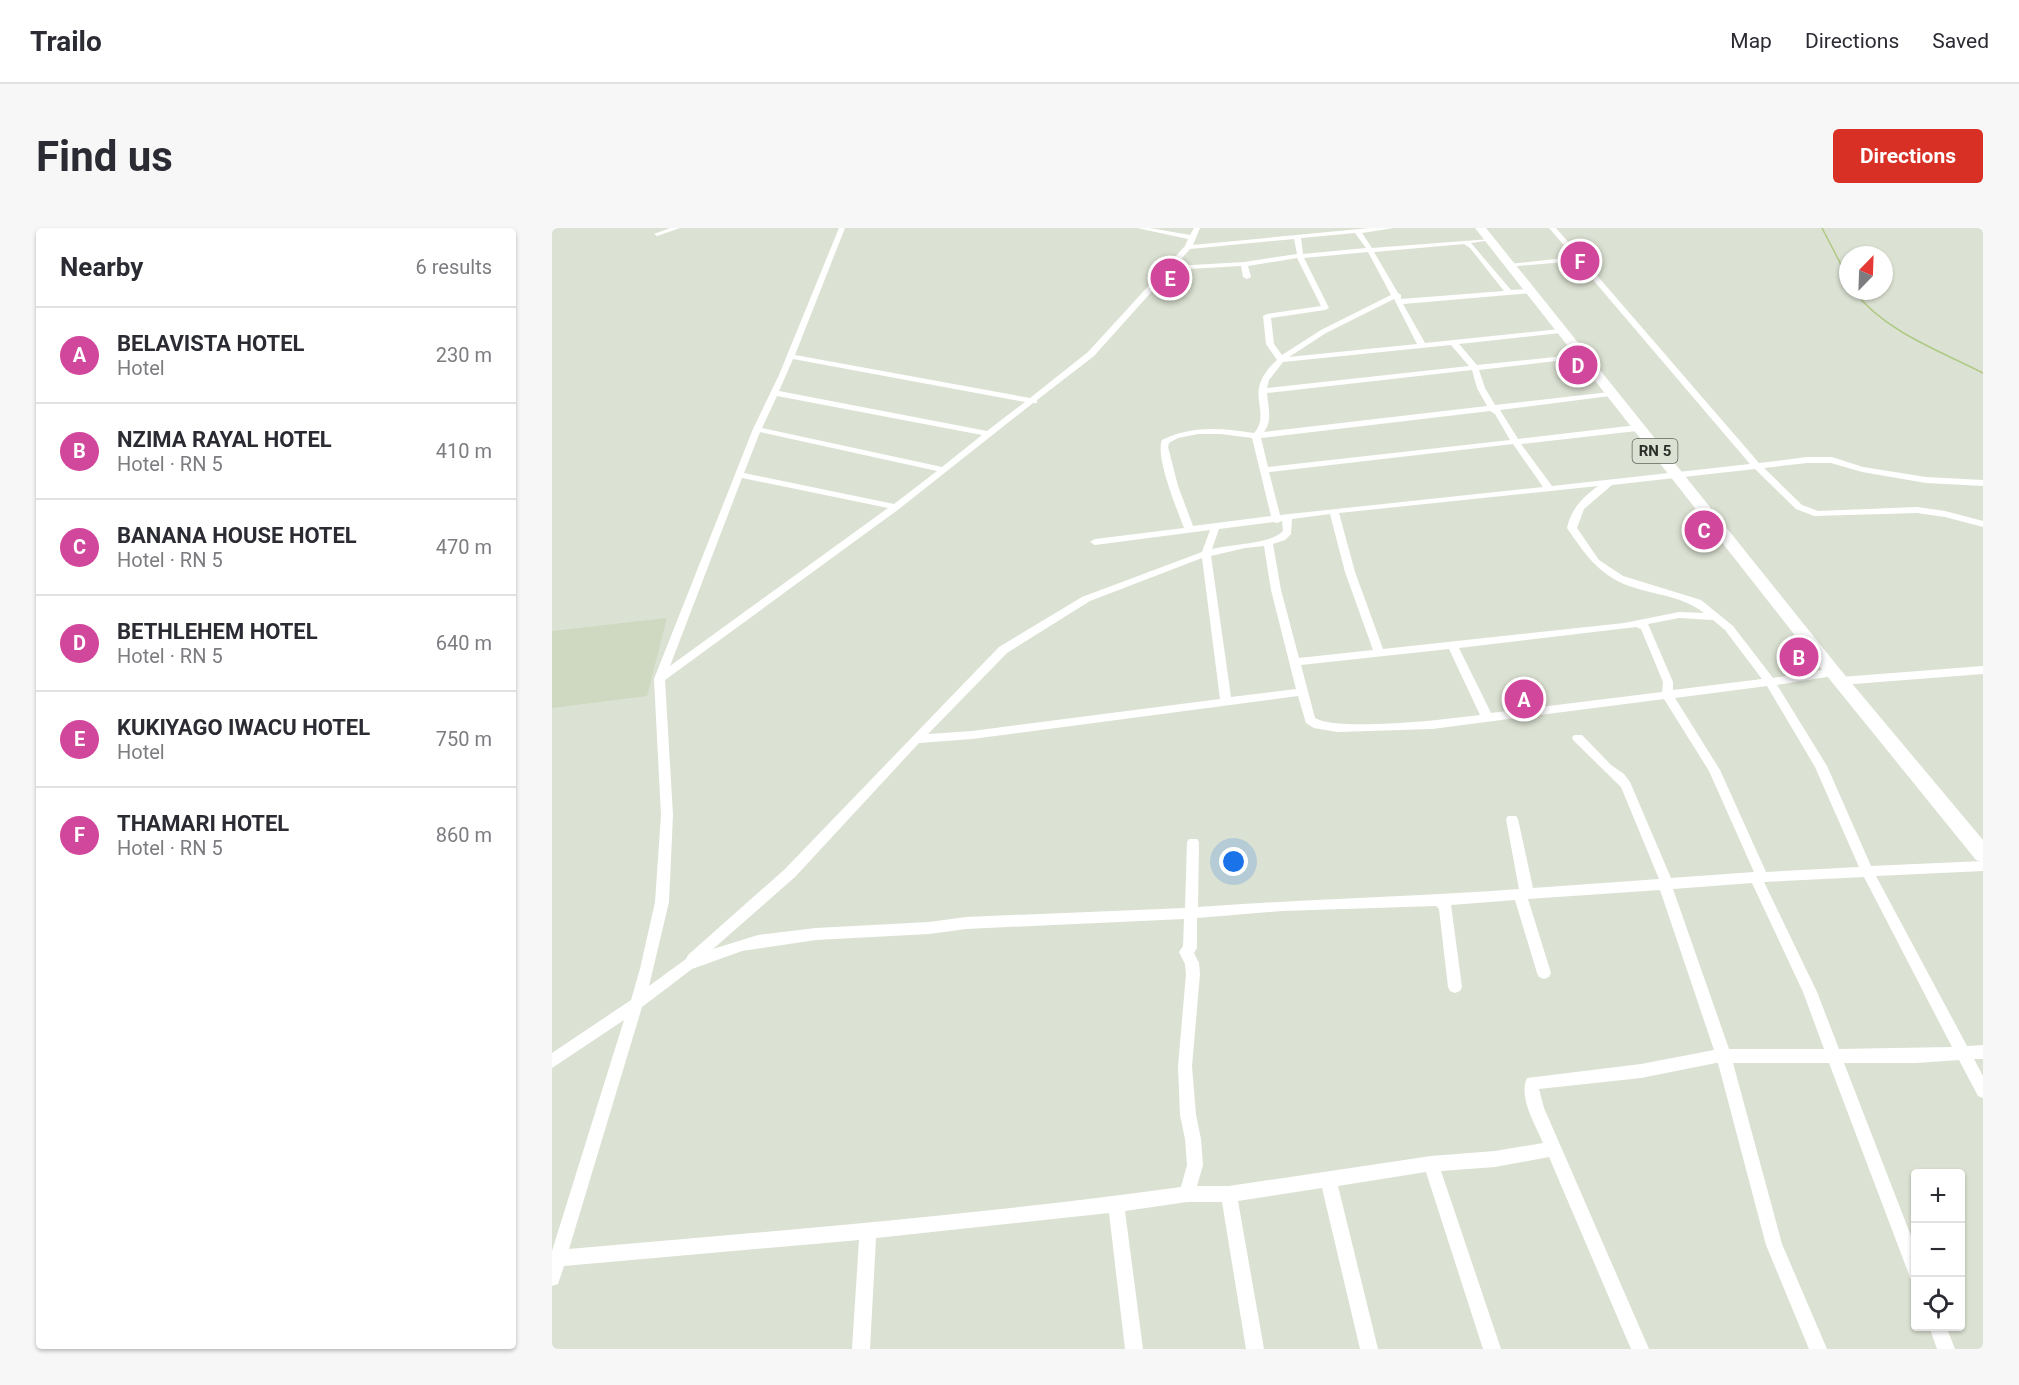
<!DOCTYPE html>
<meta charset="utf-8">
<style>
body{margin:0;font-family:Roboto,sans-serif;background:#f7f7f7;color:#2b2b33}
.controls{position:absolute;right:18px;bottom:18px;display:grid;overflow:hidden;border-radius:6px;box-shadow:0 2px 4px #0004}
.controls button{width:54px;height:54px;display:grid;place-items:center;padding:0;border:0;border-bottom:2px solid #e1e1e2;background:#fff;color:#2b2b33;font:30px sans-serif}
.compass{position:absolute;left:1287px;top:18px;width:54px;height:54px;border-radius:50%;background:#fff;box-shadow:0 2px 4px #0004;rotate:23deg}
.you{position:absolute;left:682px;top:634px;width:21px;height:21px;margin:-15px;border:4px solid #fff;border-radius:50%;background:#1a73e8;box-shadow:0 0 0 9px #1a73e833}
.badge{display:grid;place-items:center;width:39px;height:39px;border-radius:50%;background:#d93025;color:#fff;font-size:20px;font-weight:700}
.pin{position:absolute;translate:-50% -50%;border:3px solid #fff;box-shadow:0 2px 6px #0006}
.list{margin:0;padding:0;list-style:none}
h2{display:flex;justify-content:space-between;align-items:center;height:78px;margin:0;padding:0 24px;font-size:26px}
h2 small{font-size:20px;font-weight:400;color:#7c7c81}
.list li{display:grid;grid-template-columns:39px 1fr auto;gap:18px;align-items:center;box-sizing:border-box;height:96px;padding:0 24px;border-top:2px solid #e1e1e2}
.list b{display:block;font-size:22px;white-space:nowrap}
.list p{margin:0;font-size:20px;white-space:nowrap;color:#7c7c81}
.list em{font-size:20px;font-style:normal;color:#7c7c81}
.icon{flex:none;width:33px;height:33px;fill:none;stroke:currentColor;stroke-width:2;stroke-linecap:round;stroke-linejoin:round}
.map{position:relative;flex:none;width:1431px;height:1121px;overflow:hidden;border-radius:6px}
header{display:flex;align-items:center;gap:36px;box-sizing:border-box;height:84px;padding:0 30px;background:#fff;border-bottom:2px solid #e1e1e2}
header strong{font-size:28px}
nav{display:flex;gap:33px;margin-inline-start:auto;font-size:21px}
.intro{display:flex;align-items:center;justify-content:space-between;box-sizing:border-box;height:144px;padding:0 36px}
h1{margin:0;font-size:42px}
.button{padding:15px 27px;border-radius:6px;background:#d93025;color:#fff;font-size:21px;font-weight:700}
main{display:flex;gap:36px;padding:0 36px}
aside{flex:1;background:#fff;border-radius:6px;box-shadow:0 2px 4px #0004}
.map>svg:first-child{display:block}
</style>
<header>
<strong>Trailo</strong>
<nav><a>Map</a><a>Directions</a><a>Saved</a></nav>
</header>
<div class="intro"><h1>Find us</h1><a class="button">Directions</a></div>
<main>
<aside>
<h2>Nearby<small>6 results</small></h2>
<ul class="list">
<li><span class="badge" style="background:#d1479c">A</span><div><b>BELAVISTA HOTEL</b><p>Hotel</p></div><em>230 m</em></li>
<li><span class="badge" style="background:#d1479c">B</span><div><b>NZIMA RAYAL HOTEL</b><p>Hotel · RN 5</p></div><em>410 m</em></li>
<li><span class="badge" style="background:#d1479c">C</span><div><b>BANANA HOUSE HOTEL</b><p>Hotel · RN 5</p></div><em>470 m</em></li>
<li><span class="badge" style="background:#d1479c">D</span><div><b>BETHLEHEM HOTEL</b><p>Hotel · RN 5</p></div><em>640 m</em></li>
<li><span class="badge" style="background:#d1479c">E</span><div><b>KUKIYAGO IWACU HOTEL</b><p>Hotel</p></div><em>750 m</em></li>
<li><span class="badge" style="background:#d1479c">F</span><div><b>THAMARI HOTEL</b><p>Hotel · RN 5</p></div><em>860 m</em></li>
</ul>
</aside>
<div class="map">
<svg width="1431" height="1121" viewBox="0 0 1431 1121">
<rect width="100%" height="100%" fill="#dce2d3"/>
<polygon fill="#cfd8c1" points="115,390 95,468 0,480 0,403"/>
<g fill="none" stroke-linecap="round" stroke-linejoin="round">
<g stroke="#b0c985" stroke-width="1.5">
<polyline points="1270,0 1296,50"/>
<path d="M 1302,63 C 1332,103 1388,123 1431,145"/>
</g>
<g fill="#fff" fill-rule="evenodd">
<polygon points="118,0 128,0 105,8 102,6"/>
<path d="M 287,0 L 293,0 L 243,127 L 478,170 L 536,124 L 633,18 L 636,11 L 585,0 L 598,0 L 638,7 L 642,0 L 648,0 L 641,17 L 818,0 L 842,0 L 810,5 L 820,20 L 939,11 L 940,12 L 919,15 L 959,62 L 978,61 L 981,61 L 981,65 L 851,76 L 873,115 L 1008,101 L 1012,103 L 1008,105 L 907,116 L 925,137 L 1032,126 L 1033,128 L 1029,130 L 927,142 L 933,160 L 943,177 L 1058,164 L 1062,166 L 1058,168 L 948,182 L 966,211 L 1085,197 L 1089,200 L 1085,203 L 969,216 L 1000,258 L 1198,236 L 1025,33 L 955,39 L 954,38 L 957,36 L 1022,29 L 997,0 L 1004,0 L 1207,235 L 1255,229 L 1280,229 L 1311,239 L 1374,249 L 1431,252 L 1431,258 L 1374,255 L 1310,244 L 1279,235 L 1255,235 L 1212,240 L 1250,277 L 1266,283 L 1365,279 L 1393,283 L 1431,293 L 1431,299 L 1393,289 L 1365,285 L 1262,288 L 1244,281 L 1203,241 L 1060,257 L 1032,281 L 1025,300 L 1047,332 L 1071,348 L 1149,372 L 1181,398 L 1221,450 L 1281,440 L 1285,441 L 1286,444 L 1285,447 L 1281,448 L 1225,457 L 1275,538 L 1319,638 L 1431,633 L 1431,643 L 1324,648 L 1415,818 L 1431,817 L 1431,831 L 1422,831 L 1431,848 L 1431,870 L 1426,868 L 1407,832 L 1364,835 L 1292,835 L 1364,1021 L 1364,1052 L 1358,1050 L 1356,1044 L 1277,835 L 1181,835 L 1230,1016 L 1275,1121 L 1257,1121 L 1214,1017 L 1166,835 L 1164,835 L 1089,850 L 987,861 L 992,880 L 1097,1121 L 1079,1121 L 997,929 L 943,939 L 889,943 L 949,1121 L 931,1121 L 874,944 L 786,958 L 826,1121 L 808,1121 L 770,960 L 686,973 L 712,1121 L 694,1121 L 670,974 L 635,974 L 573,983 L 591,1121 L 573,1121 L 557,985 L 324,1010 L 318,1121 L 300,1121 L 307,1012 L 12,1038 L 6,1056 L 0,1058 L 0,1023 L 72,792 L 0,840 L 0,825 L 79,772 L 88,741 L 103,674 L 109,587 L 102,451 L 201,201 L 227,147 ZM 803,5 L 814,20 L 751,26 L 749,10 ZM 742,11 L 745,26 L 692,34 L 623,38 L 638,21 ZM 912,16 L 918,20 L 952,63 L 849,71 L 849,67 L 846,65 L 822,24 ZM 816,24 L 839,67 L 769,102 L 730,127 L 722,116 L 719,90 L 773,82 L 777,80 L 752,30 ZM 745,30 L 769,78 L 715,86 L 711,88 L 714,116 L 725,132 C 717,139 709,149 707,160 C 704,175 715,191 702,205 C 670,200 640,197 610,212 C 603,229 625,281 632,300 L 543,311 L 538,314 L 543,317 L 658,302 L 650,324 L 530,369 L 447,419 L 233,641 L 136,727 L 134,731 L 97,758 L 117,674 L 121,587 L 113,452 L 347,281 L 481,175 L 485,175 L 485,172 L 542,128 L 619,42 L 689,38 L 691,49 L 695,51 L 699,49 L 696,38 ZM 842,71 L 865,116 L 737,129 L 774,105 ZM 899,117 L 917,138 L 715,160 L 717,152 L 731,134 ZM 241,131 L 473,174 L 435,203 L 227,163 ZM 920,142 L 925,160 L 935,178 L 712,204 C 721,191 716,180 715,165 ZM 225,168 L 430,207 L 390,239 L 210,200 ZM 938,183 L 943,186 L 958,212 L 716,239 L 709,210 ZM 208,204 L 385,243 L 342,276 L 192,245 ZM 646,206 L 669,206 L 700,210 L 719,288 L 641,298 L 626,258 L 616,219 L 617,215 L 626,210 ZM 961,216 L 991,259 L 728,287 L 717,244 ZM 190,250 L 336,280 L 118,438 ZM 1046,258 C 1031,269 1019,281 1015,300 C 1029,320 1040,338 1062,351 C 1088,367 1126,364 1152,385 L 1127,384 L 1072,395 L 831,421 L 803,344 L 787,285 ZM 778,286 L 793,344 L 821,422 L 747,430 L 729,362 L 721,316 L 733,312 L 739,306 L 740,291 ZM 730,293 L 731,303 C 719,316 679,316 660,321 L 667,301 L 721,294 L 725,295 ZM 712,318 L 719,362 L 744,461 L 679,469 L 659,328 L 693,320 ZM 650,330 L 668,471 L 420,503 L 376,506 L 455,425 L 538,373 ZM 1127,390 L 1161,392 L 1173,402 L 1210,451 L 1121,462 L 1121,454 L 1096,396 ZM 1084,399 L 1089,401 L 1111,454 L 1110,464 L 939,485 L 907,420 ZM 897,421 L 928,487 C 898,491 786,504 763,490 L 749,437 ZM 1215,458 L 1263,539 L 1307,639 L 1214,644 L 1168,542 L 1123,470 ZM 746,468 L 754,495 L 762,500 L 785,504 L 880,501 L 1112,471 L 1157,543 L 1202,644 L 1119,650 L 1078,554 L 1072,546 L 1059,537 L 1030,507 L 1022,507 L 1020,510 L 1022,513 L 1069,559 L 1107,651 L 981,660 L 966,591 L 964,588 L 956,588 L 954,591 L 967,661 C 860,669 753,671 646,679 L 647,614 L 645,611 L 637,611 L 635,614 L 633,680 L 414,689 L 377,694 L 264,700 L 206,707 L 161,721 L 243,649 L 367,515 L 420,511 ZM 1312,649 L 1400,819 L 1287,821 L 1265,764 L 1212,654 ZM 1200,655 L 1251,764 L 1272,821 L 1177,821 L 1121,661 ZM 1108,662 L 1162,822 L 1089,836 L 975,850 C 966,870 984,897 991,915 L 943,923 L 879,928 L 677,958 L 645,958 L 651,937 L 649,911 L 644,887 L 640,838 L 648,746 L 647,735 L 642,725 L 645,720 L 645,690 L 730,683 L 884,678 L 887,681 L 896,759 L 898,763 L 903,765 L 908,763 L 910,759 L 899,677 L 963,672 L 985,745 L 987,749 L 992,751 L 997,749 L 999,745 L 976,671 ZM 632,691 L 631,718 L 627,724 L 633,736 L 634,746 L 626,838 L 628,887 L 633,911 L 635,937 L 629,959 C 426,987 221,1003 17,1021 L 90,779 L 140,741 L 190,723 L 264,712 L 377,706 L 414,701 Z"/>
<polygon points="1431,438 1431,446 1289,457 1284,453 1289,449"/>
<polygon points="1377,1098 1394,1098 1403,1121 1385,1121"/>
</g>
<polygon fill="#fff" fill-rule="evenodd" points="923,0 934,0 1287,440 1431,612 1431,634 1424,632 1275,448"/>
</g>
<g text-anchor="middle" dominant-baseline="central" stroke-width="6" stroke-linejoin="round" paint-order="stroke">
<rect fill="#dce2d3" stroke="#60635b" stroke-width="1.5" x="1080.5" y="211" width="45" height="24" rx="4.5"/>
<g font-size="15" font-weight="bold" fill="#2b2d28">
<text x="1103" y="223">RN 5</text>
</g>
</g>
</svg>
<div class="controls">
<button>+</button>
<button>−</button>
<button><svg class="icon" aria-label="locate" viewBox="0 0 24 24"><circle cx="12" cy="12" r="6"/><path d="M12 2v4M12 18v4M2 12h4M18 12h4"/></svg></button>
</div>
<svg class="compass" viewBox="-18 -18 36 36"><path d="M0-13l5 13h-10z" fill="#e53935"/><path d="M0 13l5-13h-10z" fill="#7c7c81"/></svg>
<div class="you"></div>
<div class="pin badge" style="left:972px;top:471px;background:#d1479c">A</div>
<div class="pin badge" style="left:1247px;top:429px;background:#d1479c">B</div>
<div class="pin badge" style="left:1152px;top:302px;background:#d1479c">C</div>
<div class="pin badge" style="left:1026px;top:137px;background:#d1479c">D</div>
<div class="pin badge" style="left:618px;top:50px;background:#d1479c">E</div>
<div class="pin badge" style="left:1028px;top:33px;background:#d1479c">F</div>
</div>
</main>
